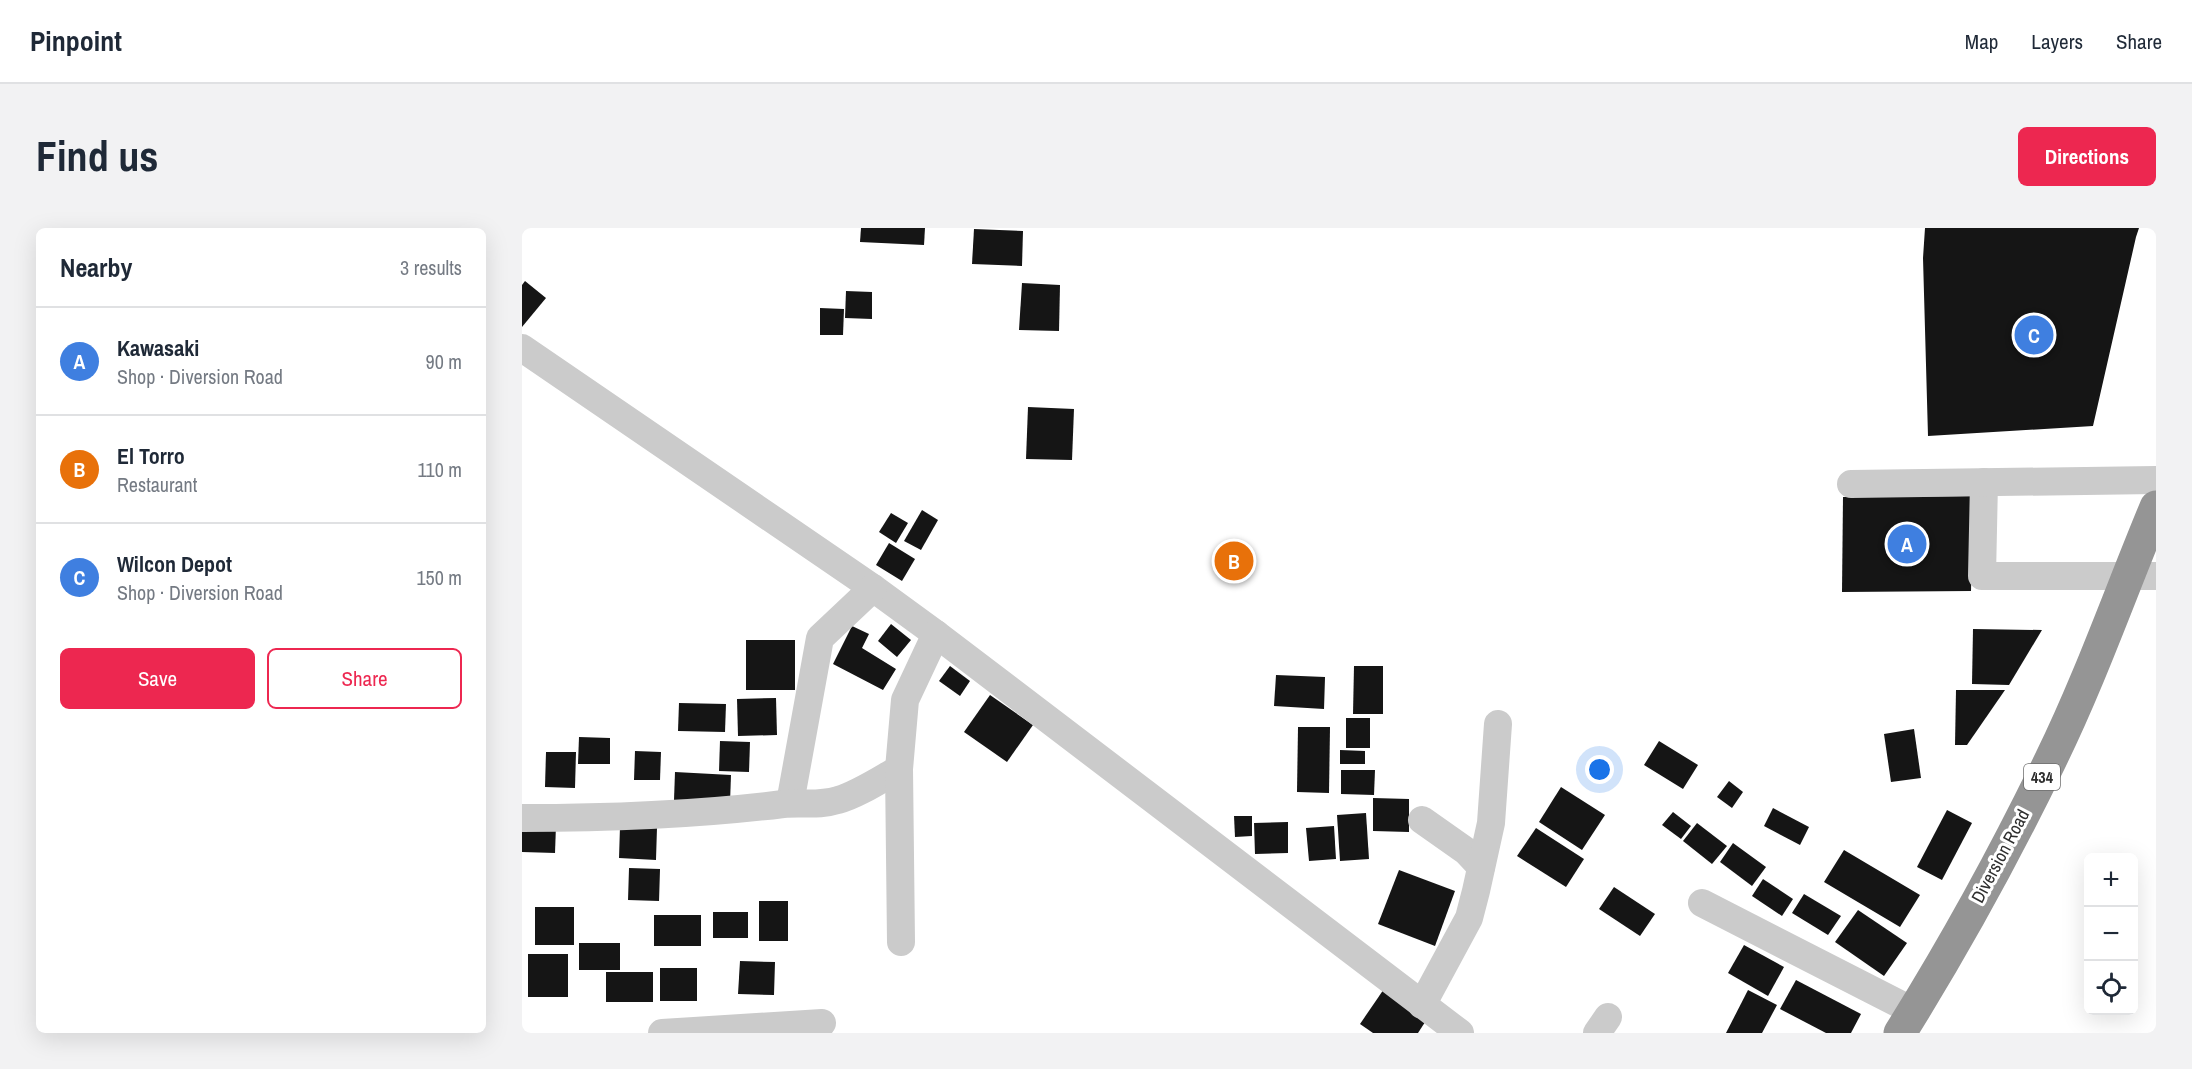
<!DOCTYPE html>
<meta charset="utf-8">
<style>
body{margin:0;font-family:"Archivo Narrow",sans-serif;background:#f2f2f3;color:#1f2937}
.controls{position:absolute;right:18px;bottom:18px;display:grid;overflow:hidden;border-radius:9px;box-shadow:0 6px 24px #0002}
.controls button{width:54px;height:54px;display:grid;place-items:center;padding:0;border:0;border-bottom:2px solid #e0e1e3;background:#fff;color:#1f2937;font:30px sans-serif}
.you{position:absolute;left:1078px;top:542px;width:21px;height:21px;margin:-15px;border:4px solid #fff;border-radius:50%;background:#1a73e8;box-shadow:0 0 0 9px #1a73e833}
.badge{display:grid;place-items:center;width:39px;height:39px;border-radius:50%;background:#ed2750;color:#fff;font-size:20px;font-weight:700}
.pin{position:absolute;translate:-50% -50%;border:3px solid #fff;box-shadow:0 2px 6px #0006}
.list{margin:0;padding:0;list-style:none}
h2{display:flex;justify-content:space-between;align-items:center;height:78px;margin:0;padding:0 24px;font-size:26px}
h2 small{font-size:20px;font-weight:400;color:#747a83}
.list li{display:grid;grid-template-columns:39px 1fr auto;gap:18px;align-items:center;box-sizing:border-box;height:108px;padding:0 24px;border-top:2px solid #e0e1e3}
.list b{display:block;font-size:22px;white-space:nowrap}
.list p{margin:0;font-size:20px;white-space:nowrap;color:#747a83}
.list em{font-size:20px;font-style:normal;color:#747a83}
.actions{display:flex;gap:12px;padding:18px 24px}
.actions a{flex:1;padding:14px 0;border:2px solid #ed2750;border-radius:9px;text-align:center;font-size:21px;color:#ed2750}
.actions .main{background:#ed2750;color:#fff}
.icon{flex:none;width:33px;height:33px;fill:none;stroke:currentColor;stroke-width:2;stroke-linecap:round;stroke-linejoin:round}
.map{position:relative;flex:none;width:1634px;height:805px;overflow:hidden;border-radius:9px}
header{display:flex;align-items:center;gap:36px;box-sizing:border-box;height:84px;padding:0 30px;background:#fff;border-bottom:2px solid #e0e1e3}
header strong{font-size:28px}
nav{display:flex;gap:33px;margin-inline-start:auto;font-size:21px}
.intro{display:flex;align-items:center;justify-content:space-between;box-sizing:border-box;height:144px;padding:0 36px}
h1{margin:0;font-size:42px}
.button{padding:15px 27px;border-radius:9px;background:#ed2750;color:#fff;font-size:21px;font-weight:700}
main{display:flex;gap:36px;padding:0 36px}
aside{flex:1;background:#fff;border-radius:9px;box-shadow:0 6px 24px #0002}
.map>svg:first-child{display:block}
</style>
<header>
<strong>Pinpoint</strong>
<nav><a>Map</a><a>Layers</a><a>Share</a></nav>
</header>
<div class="intro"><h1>Find us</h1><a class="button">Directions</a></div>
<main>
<aside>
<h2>Nearby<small>3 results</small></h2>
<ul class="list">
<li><span class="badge" style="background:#3f7fe0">A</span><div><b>Kawasaki</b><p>Shop · Diversion Road</p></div><em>90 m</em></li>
<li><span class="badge" style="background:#e8710a">B</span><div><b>El Torro</b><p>Restaurant</p></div><em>110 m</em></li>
<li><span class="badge" style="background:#3f7fe0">C</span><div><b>Wilcon Depot</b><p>Shop · Diversion Road</p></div><em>150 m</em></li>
</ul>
<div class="actions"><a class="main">Save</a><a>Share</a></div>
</aside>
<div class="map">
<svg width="1634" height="805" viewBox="0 0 1634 805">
<rect width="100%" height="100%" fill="#fff"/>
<g fill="#151515">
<polygon points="339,0 403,0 402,17 338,14"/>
<polygon points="1403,0 1617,0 1614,9 1571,198 1406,208 1401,30"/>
<polygon points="452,1 501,3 500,38 450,36"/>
<polygon points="3,53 24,70 0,99 0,57"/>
<polygon points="500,55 538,57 537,103 497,102"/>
<polygon points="324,63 350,64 350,91 323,90"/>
<polygon points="298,80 322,81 321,107 298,107"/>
<polygon points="506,179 552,181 550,232 504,231"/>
<polygon points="1451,268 1449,363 1320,364 1321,269"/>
<polygon points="400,282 416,292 399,322 382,313"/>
<polygon points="369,285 386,295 374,315 357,304"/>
<polygon points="367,315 393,331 380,353 354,337"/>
<polygon points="369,396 389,412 375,429 356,413"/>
<polygon points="330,398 347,406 340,420 374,441 361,462 311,436"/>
<polygon points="1451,401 1520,402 1487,457 1450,456"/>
<rect x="224" y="412" width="49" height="50"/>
<polygon points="428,438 448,453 438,468 417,453"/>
<polygon points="832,438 861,438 861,486 831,486"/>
<polygon points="754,447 803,449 802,481 752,478"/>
<polygon points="1434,462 1483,462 1445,517 1433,517"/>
<polygon points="468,467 511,497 485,534 442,504"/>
<polygon points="254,470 255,507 216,508 215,471"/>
<polygon points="157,475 204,476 203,504 156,503"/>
<rect x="824" y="490" width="24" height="30"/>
<polygon points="776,499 808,499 807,565 775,564"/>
<polygon points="1392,501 1399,550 1369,554 1362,506"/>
<polygon points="57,509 88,510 88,536 56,536"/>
<polygon points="198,513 228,514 227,544 197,543"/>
<polygon points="1137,513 1176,537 1161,561 1122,537"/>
<polygon points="818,522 843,523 843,536 818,536"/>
<polygon points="113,523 139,524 138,552 112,552"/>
<polygon points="24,524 54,524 53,560 23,559"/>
<polygon points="819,542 853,542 852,567 819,566"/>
<polygon points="153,544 209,547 208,575 152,572"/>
<polygon points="1207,553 1221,564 1210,580 1195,569"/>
<polygon points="1039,559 1083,587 1060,622 1017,594"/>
<polygon points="851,570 887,571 887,604 851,603"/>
<polygon points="1251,580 1287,599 1278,617 1242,598"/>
<polygon points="1425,582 1450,595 1420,652 1395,639"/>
<polygon points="1151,584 1169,598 1159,611 1140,597"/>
<polygon points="844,585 847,631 818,633 815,587"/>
<polygon points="712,588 730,588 730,608 713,609"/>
<polygon points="766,594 766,625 733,626 732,595"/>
<polygon points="0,595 34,597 33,625 0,624"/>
<polygon points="1175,595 1205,618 1190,636 1161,613"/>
<polygon points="98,598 135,599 134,632 97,630"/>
<polygon points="812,598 814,631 787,633 784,600"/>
<polygon points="1014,600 1062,631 1044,659 995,628"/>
<polygon points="1211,615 1244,639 1230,658 1198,634"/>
<polygon points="1322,622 1398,667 1378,699 1302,654"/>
<polygon points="107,640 138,641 137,673 106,672"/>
<polygon points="877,642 933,663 913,718 856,696"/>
<polygon points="1241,651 1271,671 1260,688 1230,668"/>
<polygon points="1092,659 1133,686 1118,708 1077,681"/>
<polygon points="1282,666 1319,688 1306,707 1270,685"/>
<rect x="237" y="673" width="29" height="40"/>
<rect x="13" y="679" width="39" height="38"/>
<polygon points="1336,682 1385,715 1362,748 1313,714"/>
<rect x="191" y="684" width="35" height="26"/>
<rect x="132" y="687" width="47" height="31"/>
<rect x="57" y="715" width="41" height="27"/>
<polygon points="1222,717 1262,739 1246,768 1206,745"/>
<rect x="6" y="726" width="40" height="43"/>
<polygon points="218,733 253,734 252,767 216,766"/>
<rect x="138" y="740" width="37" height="33"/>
<rect x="84" y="744" width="47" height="30"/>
<polygon points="1274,752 1339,786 1329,805 1304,805 1258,781"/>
<polygon points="864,758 907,788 896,805 851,805 838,796"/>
<polygon points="1226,762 1255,777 1240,805 1204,805"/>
</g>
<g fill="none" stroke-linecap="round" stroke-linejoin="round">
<g stroke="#cbcbcb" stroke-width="28">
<polyline points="0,120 351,360 414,406 938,805"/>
<polyline points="1462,254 1460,348 1634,348"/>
<polyline points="1329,256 1634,252"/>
<polyline points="268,575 298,410 351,360"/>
<path d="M 0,590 C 88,590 174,587 261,576 C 280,574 297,578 316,572 C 335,567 359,551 377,541"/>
<polyline points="900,592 944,623 959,639"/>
<polyline points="1180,675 1391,783"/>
<polyline points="379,714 377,541 383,472 414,406"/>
<polyline points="900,777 947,690 954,663 969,595 976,496"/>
<polyline points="140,805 300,795"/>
<polyline points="1075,805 1086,789"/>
</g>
<path stroke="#959595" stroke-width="33" d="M 1378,805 C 1433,717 1484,624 1529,531 C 1569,449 1599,363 1634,279"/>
</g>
<g text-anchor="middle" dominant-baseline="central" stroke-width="6" stroke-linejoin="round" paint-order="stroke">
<rect fill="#fff" stroke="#6d6d6d" stroke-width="1.5" x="1502" y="536" width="36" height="26" rx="4.5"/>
<g font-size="16" font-weight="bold" fill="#2e2e2e">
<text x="1520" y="549">434</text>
</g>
<g font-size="18" fill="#2e2e2e" stroke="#fff">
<text transform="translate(1478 628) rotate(-62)">Diversion Road</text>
</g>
</g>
</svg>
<div class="controls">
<button>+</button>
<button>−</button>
<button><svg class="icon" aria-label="locate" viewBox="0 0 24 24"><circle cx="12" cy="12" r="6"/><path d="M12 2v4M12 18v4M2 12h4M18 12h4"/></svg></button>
</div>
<div class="you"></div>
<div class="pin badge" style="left:1385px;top:316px;background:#3f7fe0">A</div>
<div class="pin badge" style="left:712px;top:333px;background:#e8710a">B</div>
<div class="pin badge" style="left:1512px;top:107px;background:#3f7fe0">C</div>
</div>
</main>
